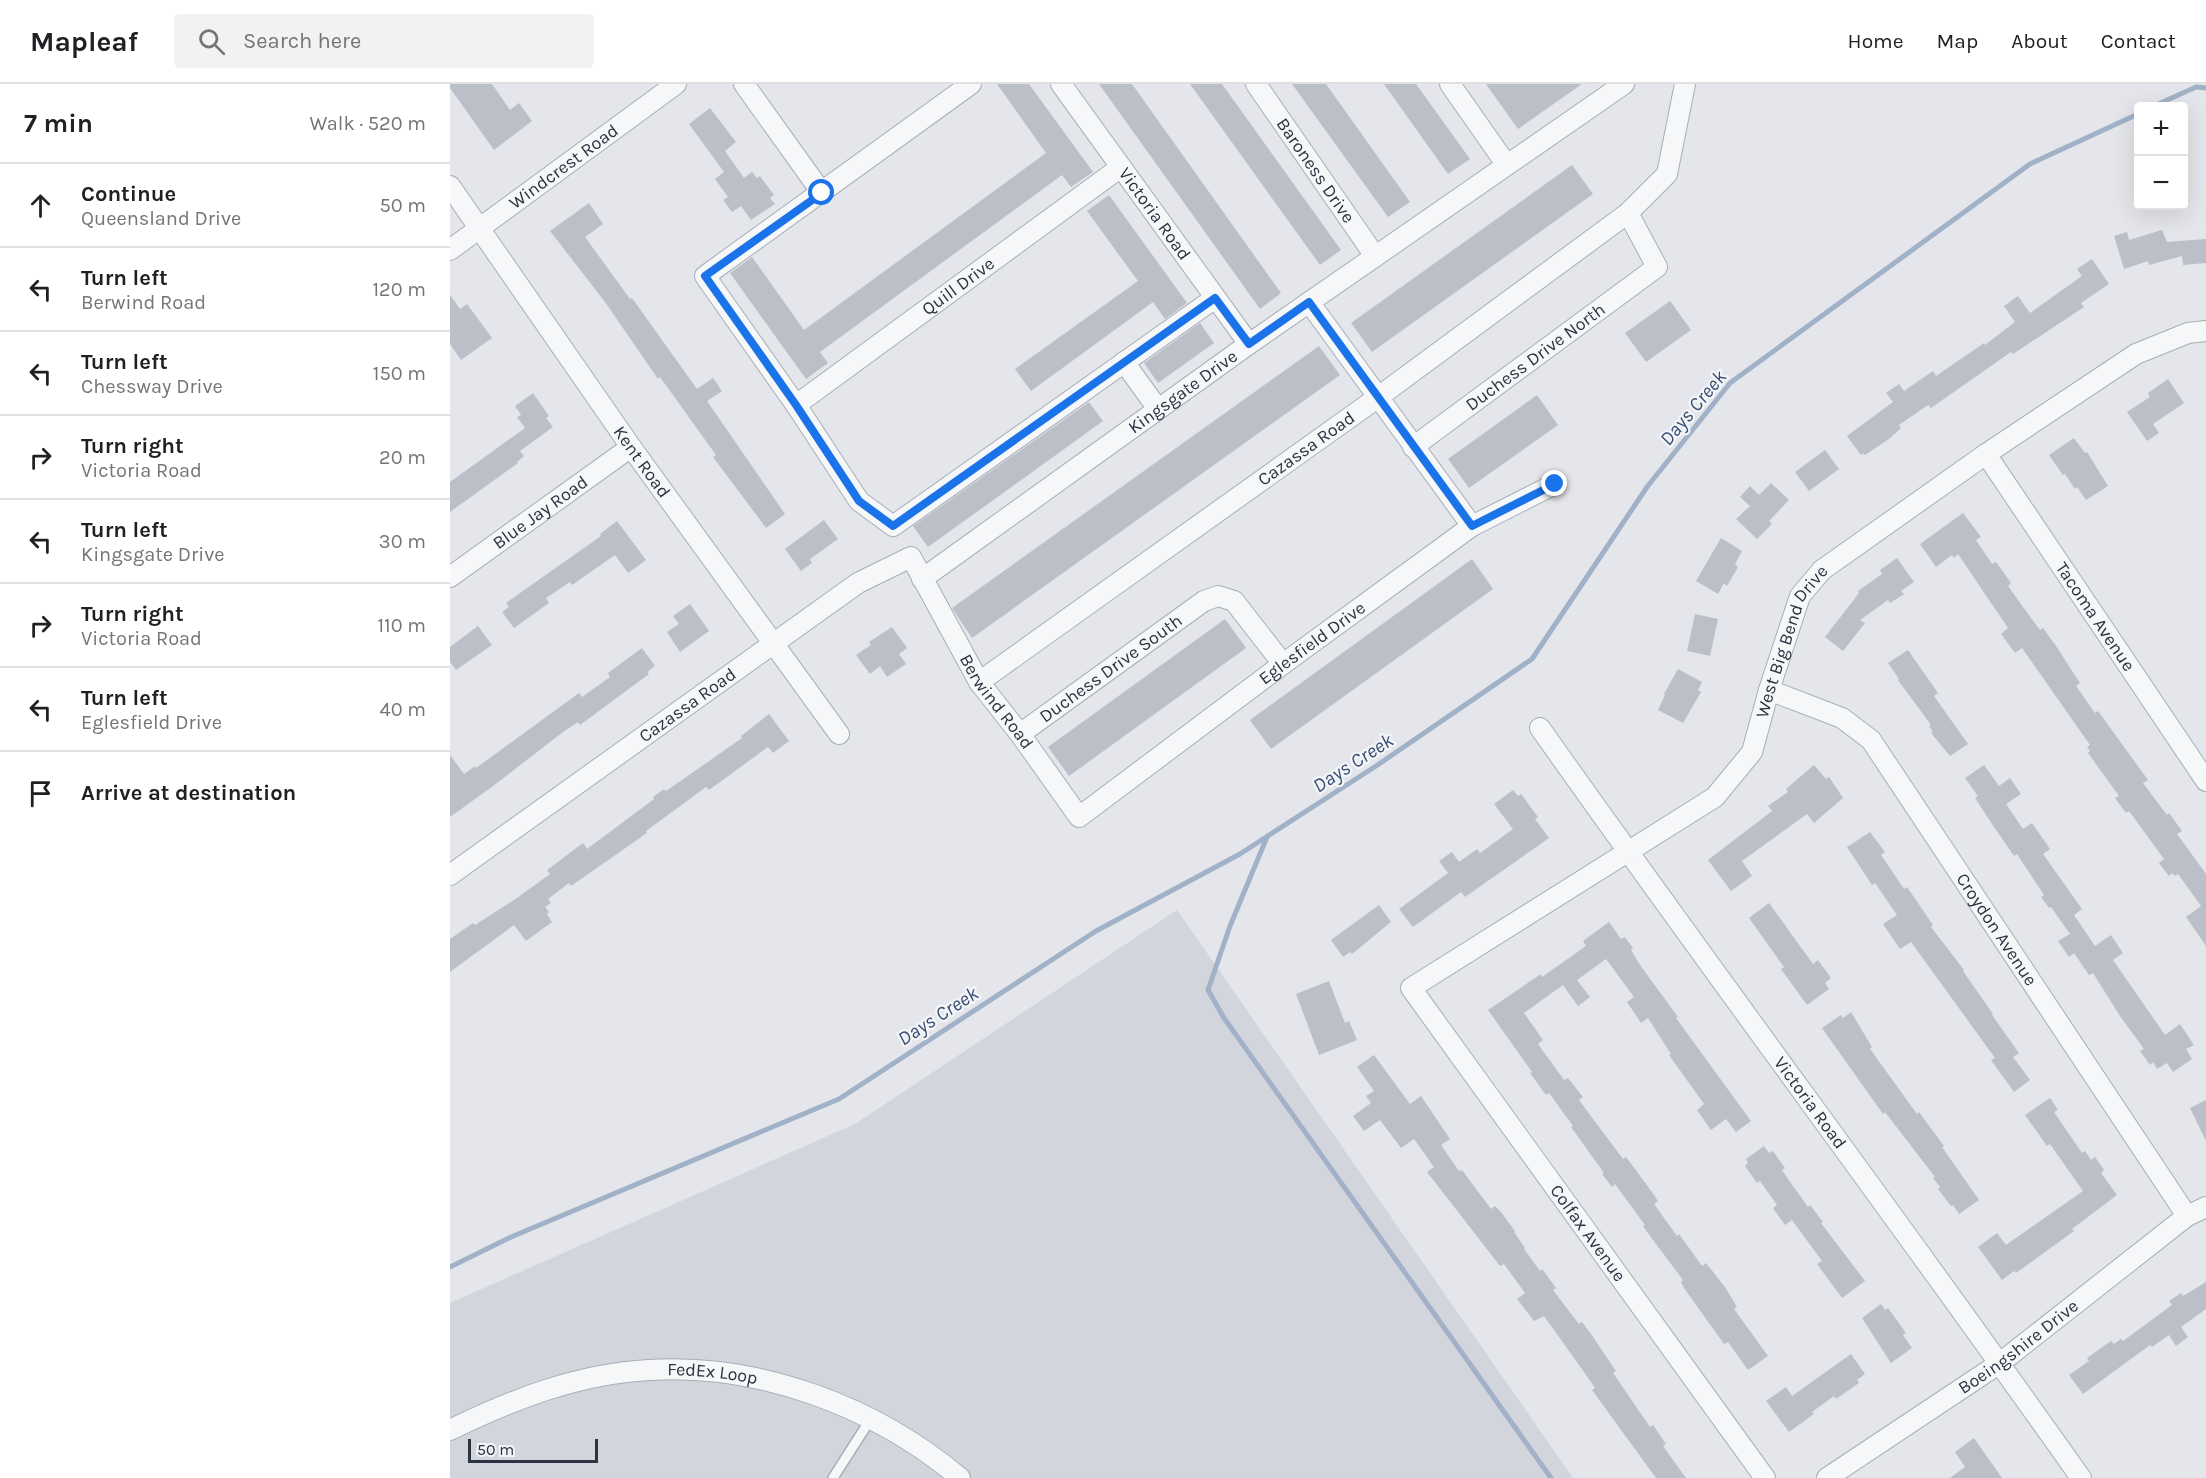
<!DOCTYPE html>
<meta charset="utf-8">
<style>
body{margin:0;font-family:Karla,sans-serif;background:#f2f2f2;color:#202124}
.controls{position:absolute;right:18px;top:18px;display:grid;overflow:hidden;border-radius:6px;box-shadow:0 6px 24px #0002}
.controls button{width:54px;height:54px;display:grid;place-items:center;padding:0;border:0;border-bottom:2px solid #e0e0e0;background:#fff;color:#202124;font:30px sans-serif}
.scale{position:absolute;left:18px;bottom:15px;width:130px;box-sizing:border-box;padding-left:6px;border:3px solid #2c3342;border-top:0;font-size:16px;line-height:21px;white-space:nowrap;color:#2c3342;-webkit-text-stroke:4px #f3f5f8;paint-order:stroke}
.stop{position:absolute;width:18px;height:18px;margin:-14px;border:4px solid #1a73e8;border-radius:50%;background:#fff}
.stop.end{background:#1a73e8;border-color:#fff;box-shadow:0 2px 6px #0008}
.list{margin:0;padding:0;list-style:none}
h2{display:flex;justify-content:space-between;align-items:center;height:78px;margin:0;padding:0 24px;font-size:26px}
h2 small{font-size:20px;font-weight:400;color:#757577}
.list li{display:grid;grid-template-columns:39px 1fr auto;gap:18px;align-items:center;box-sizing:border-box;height:84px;padding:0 24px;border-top:2px solid #e0e0e0}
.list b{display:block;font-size:22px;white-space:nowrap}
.list p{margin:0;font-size:20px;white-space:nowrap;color:#757577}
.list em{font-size:20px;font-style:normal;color:#757577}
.icon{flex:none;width:33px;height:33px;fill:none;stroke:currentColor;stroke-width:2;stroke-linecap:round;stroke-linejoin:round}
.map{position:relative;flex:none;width:1756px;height:1394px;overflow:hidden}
header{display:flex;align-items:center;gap:36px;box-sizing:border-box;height:84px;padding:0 30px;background:#fff;border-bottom:2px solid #e0e0e0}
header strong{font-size:28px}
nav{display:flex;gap:33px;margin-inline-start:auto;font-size:21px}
.search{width:420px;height:54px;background:#f2f2f2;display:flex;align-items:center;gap:15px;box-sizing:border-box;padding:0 21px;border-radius:6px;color:#757577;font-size:22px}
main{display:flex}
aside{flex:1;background:#fff}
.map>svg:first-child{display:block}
</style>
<header>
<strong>Mapleaf</strong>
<div class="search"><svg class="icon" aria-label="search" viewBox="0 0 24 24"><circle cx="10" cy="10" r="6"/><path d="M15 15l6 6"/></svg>Search here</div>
<nav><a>Home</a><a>Map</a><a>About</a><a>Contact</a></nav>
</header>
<main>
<aside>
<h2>7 min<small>Walk · 520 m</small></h2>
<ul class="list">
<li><svg class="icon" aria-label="ahead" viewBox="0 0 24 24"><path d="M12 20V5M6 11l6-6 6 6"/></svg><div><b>Continue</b><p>Queensland Drive</p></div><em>50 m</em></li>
<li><svg class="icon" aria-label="left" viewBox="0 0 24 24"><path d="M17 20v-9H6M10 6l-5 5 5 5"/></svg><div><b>Turn left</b><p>Berwind Road</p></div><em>120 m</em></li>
<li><svg class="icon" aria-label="left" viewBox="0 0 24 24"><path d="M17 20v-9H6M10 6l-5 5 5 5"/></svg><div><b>Turn left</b><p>Chessway Drive</p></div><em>150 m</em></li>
<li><svg class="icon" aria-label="right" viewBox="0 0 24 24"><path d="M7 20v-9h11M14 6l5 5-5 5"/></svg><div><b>Turn right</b><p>Victoria Road</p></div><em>20 m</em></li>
<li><svg class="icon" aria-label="left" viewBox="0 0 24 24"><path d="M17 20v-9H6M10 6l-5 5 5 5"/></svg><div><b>Turn left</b><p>Kingsgate Drive</p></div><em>30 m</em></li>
<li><svg class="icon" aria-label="right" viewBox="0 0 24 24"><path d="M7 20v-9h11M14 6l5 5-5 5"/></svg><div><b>Turn right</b><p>Victoria Road</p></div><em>110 m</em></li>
<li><svg class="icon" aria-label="left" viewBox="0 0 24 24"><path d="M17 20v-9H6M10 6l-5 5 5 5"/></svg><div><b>Turn left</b><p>Eglesfield Drive</p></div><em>40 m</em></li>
<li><svg class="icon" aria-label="arrive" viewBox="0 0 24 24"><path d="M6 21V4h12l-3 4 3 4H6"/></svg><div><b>Arrive at destination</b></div></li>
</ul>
</aside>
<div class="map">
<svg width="1756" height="1394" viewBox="0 0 1756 1394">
<rect width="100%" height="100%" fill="#e4e6eb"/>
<polygon fill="#d2d5dc" points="727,826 1123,1394 0,1394 0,1219 405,1040"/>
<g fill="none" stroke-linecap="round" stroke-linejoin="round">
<g stroke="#a1b2c8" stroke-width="5">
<polyline points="1704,22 1746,3 1756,4"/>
<polyline points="817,753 780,842 758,906 774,934 1101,1394"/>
<polyline points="0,1183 61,1153 389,1015 646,847 790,770 926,682 1082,575 1197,403 1280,299 1580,80 1688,30"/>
</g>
</g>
<g fill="#bbbfc7">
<polygon points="0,0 42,0 60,26 69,19 82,37 44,66 0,4"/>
<polygon points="547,0 579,0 643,88 621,103 612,91 370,268 378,279 356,295 280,189 302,173 354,246 596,69"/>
<polygon points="649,0 682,0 831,209 810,225"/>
<polygon points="740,0 772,0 891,166 870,181"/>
<polygon points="842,0 876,0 960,118 938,133"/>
<polygon points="934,0 966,0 1020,75 998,90"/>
<polygon points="1036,0 1132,0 1068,45"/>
<polygon points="260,24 286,58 275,67 294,94 302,88 307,94 310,92 324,111 320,114 325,120 301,136 291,122 282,128 273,116 278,113 265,95 274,88 239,40"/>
<polygon points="1122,81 1143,110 922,268 901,239"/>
<polygon points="659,111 737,219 715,235 703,218 581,307 565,285 688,197 637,127"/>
<polygon points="139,119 153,140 135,153 180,215 182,214 247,305 263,294 272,307 257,317 335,430 316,444 263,373 266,371 210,293 208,295 155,218 100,147"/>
<polygon points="1712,146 1717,158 1756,155 1756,179 1733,181 1732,172 1699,181 1698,177 1674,185 1664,152 1677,148 1679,156"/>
<polygon points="1642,175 1659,200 1631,219 1634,223 1563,270 1561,268 1481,324 1478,321 1449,341 1451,344 1439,355 1415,371 1413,369 1411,371 1397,352 1443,318 1436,309 1449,300 1454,307 1483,287 1486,292 1534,259 1535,261 1565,238 1554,222 1568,212 1580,229 1632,192 1627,185"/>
<polygon points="0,211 10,225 17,220 42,254 11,276 0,260"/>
<polygon points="1220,217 1241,246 1196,278 1175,249"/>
<polygon points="750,239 764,259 708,299 694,279"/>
<polygon points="869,262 890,291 522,554 502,524"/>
<polygon points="1718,295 1734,319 1703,340 1709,349 1697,357 1677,328 1700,313 1698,309"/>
<polygon points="83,309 99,332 96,334 103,343 70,367 74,372 67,378 68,379 0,428 0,398 75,344 67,333 71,331 65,322"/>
<polygon points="1087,311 1108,341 1019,404 998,375"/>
<polygon points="639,318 653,337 478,463 463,442"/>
<polygon points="1624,354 1635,369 1637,368 1658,402 1636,416 1627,403 1625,405 1615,390 1613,391 1599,371"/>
<polygon points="1375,366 1389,385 1359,407 1345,388"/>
<polygon points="1321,399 1339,416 1319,437 1322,440 1307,455 1286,435 1300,422 1290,413 1300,402 1309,411"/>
<polygon points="1513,429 1531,453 1526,456 1542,480 1546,478 1561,499 1558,502 1573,523 1590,546 1593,544 1606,562 1630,599 1626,602 1645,629 1648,627 1698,696 1693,699 1717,731 1719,729 1732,747 1727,750 1756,790 1756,862 1736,833 1751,822 1728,790 1725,792 1722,789 1719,792 1709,779 1714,775 1679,727 1676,729 1665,714 1669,712 1638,669 1640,667 1637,663 1640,661 1572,564 1565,569 1551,550 1558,544 1508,470 1504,474 1502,471 1486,483 1470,460"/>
<polygon points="374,436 388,455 360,475 362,479 351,487 335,465"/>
<polygon points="167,437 196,476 178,489 165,471 122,501 120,498 96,514 99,519 64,544 52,528 59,523 56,519 151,452 150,450"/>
<polygon points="1271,454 1292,467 1285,480 1288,483 1277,502 1274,499 1268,510 1246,497"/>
<polygon points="1447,474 1464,498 1451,507 1454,510 1440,519 1438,516 1410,536 1415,539 1393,567 1375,553 1409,509 1408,507 1432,490 1430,486"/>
<polygon points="1022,475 1043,505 821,665 800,636"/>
<polygon points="240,520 259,547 230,568 217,548 229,540 223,532"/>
<polygon points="1245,530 1268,535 1260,572 1237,567"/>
<polygon points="775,535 796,564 619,692 598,663"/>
<polygon points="28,542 42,561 6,586 0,578 0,563"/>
<polygon points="442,543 457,564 449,570 456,580 437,593 430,582 420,590 406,571 421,561 419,558"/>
<polygon points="192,564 205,582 197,588 199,590 130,641 128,638 113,648 43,702 0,733 0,671 14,690 25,682 26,684 129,609 132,613 160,593 158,589"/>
<polygon points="1458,566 1488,609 1484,612 1518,660 1500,672 1481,649 1483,648 1479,642 1481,641 1448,596 1449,595 1438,579"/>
<polygon points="1228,585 1252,598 1248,606 1251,608 1233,639 1208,626 1215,611 1214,610"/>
<polygon points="319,630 339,657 323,669 318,663 259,706 256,703 196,747 197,749 121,802 119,799 98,815 101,819 95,823 99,828 97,830 102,838 76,857 64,841 0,888 0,855 23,839 25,841 67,814 100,790 97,786 133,759 137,765 204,715 203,713 214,705 216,707 232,696 292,654 291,652"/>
<polygon points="1364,681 1376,695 1379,693 1393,714 1364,739 1357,730 1292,777 1302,792 1281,807 1258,776 1322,727 1318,722 1338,708 1336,705"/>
<polygon points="1534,681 1549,702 1560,694 1571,710 1556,720 1573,745 1582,739 1600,765 1593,770 1632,825 1624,831 1645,862 1661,851 1673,869 1663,876 1715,951 1730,940 1744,961 1736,965 1742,975 1723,988 1717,979 1707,985 1703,978 1700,981 1690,967 1694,965 1670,932 1643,889 1639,891 1624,869 1619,873 1608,857 1620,850 1601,823 1599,824 1591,813 1594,811 1584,796 1567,770 1564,772 1544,743 1525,714 1528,712 1515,694"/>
<polygon points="1063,706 1068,712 1071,710 1088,733 1085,735 1099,754 1015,813 1011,808 963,843 949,825 998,789 989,777 1002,768 1009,778 1027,765 1030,769 1063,745 1044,720"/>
<polygon points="1420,748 1435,768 1431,771 1454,805 1457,803 1483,841 1481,843 1514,886 1513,887 1543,930 1542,931 1569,969 1563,973 1580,996 1564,1008 1541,976 1545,974 1461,858 1450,865 1433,840 1447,831 1425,799 1422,801 1397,763"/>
<polygon points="1319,819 1363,880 1368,876 1381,894 1375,899 1379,905 1357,921 1331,885 1334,883 1299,834"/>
<polygon points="929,821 941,838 902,870 900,868 893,873 881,856"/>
<polygon points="1159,838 1171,855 1175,853 1183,864 1181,866 1190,881 1228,933 1226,934 1301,1037 1286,1048 1276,1035 1261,1046 1247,1026 1254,1020 1219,971 1221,970 1198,934 1191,939 1177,918 1184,913 1156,875 1127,896 1140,913 1128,922 1113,901 1074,929 1093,956 1088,960 1114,996 1118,994 1133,1013 1129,1016 1173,1075 1176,1073 1199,1104 1208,1117 1204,1120 1227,1152 1229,1150 1252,1182 1256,1179 1275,1203 1287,1223 1284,1225 1318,1272 1298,1286 1278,1258 1274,1260 1234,1204 1231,1198 1233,1196 1200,1152 1193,1142 1195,1141 1165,1100 1162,1103 1152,1090 1154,1089 1121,1043 1123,1042 1099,1009 1096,1011 1080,989 1082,988 1038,926 1091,890 1092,893 1136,862 1133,857"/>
<polygon points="879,897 895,939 899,937 907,956 869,971 846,910"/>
<polygon points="1401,928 1422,963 1420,965 1467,1030 1469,1028 1494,1062 1492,1063 1529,1116 1509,1130 1503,1121 1501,1122 1488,1105 1490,1103 1483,1094 1485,1093 1435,1028 1433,1030 1372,944 1391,931 1393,934"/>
<polygon points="924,971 960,1020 971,1012 1000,1055 991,1061 1009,1087 1012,1086 1041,1125 1045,1122 1051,1128 1065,1147 1064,1148 1075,1164 1074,1165 1090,1187 1092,1185 1106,1204 1103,1206 1119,1227 1129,1240 1132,1238 1141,1250 1166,1287 1163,1289 1200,1343 1203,1341 1216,1360 1213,1362 1236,1394 1206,1394 1142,1306 1145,1304 1134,1288 1094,1232 1084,1237 1067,1215 1075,1209 1054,1180 1050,1182 977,1088 984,1083 964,1055 951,1064 930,1036 914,1047 903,1032 921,1019 916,1012 924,1007 907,983"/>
<polygon points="1600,1014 1608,1026 1604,1028 1632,1069 1635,1067 1641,1076 1645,1073 1654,1086 1651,1089 1667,1111 1622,1145 1624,1147 1566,1189 1564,1187 1552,1196 1528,1163 1547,1149 1556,1161 1633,1107 1600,1060 1597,1062 1575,1031"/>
<polygon points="1756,1016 1756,1057 1740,1024"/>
<polygon points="1314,1062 1319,1069 1323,1067 1335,1084 1332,1086 1338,1095 1358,1123 1360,1121 1373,1138 1371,1139 1415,1197 1392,1214 1367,1180 1372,1177 1342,1136 1335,1141 1323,1124 1327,1121 1310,1097 1307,1099 1295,1082 1298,1079 1296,1075"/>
<polygon points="1756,1198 1756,1225 1731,1243 1738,1253 1726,1262 1719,1251 1702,1263 1700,1261 1633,1310 1619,1291 1639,1277 1637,1274 1661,1257 1664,1260 1671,1255 1673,1257 1722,1221 1719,1217 1731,1209 1733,1212"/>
<polygon points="1431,1220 1435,1226 1438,1224 1456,1249 1453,1251 1462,1264 1441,1279 1412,1234"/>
<polygon points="1401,1270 1415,1290 1407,1296 1409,1299 1386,1315 1384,1312 1362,1328 1364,1330 1339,1348 1316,1317 1336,1303 1342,1312"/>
<polygon points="1524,1354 1552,1394 1500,1394 1515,1383 1505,1368"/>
</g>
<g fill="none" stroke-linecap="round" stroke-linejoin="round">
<defs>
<polyline id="service" points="383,1394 420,1336"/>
<g id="minor">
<polyline points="294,0 372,109"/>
<polyline points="521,0 255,192 346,321 409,417 443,442 765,214"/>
<path id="s1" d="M 611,0 L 799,260"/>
<path id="s2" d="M 806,0 L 925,172"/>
<polyline points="1000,0 1056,80"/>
<path id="s3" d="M 0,102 L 181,363 L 389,650"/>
<path id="s4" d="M 0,166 L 226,0"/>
<polyline points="859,218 1022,442"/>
<polyline points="674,278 708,325"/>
<path id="s5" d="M 346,321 L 671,83"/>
<path id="s6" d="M 963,363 L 1207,183 L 1178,129"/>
<path id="s7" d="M 1536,370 L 1756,697"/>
<path id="s8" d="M 0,493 L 181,363"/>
<path id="s9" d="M 472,495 L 799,260 L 1174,0"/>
<path id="s10" d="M 529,598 L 927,314 L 1178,129 L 1217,90 L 1235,0"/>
<path id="s11" d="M 1319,606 L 1392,634 L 1421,656 L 1737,1132"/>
<path id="s12" d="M 1090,644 C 1268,896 1453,1142 1631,1394"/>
<path id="s13" d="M 570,650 L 754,517 L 768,512 L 784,517 L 833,580"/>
<path id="s14" d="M 0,791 L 408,499 L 461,473 L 529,598 L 570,650 L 629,733 L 833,580 L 1022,442 L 1105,400"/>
<path id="s15" d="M 0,1346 C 63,1315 128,1290 199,1286 C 310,1279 426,1323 510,1394"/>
<path id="s16" d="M 1315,1394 L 961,904 L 1265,713 L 1302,668 L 1319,606 L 1350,512 L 1372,486 L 1536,370 L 1686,270 L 1738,249 L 1756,247"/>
<path id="s17" d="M 1377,1394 L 1550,1279 L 1737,1132 L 1756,1123"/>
</g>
</defs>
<use href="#service" stroke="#a9adb5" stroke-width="12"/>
<use href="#minor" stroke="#a9adb5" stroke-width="22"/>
<use href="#service" stroke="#f6f7f9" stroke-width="9"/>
<use href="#minor" stroke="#f6f7f9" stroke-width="20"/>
</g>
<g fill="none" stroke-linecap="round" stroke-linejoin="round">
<polyline stroke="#1a73e8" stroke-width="8" points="372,109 255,192 346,321 409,417 443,442 765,214 799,260 859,218 1022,442 1105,400"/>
</g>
<g text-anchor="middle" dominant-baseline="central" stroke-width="4.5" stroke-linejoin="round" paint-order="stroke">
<g font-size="18" fill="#2c3342" stroke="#f3f5f8">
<text stroke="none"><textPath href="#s4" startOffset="141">Windcrest Road</textPath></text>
<text stroke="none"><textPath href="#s2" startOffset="105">Baroness Drive</textPath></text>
<text stroke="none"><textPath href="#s1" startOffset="160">Victoria Road</textPath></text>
<text stroke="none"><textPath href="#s5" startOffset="201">Quill Drive</textPath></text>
<text stroke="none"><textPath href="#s6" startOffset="152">Duchess Drive North</textPath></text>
<text stroke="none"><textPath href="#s9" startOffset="321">Kingsgate Drive</textPath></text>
<text stroke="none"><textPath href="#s10" startOffset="402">Cazassa Road</textPath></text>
<text stroke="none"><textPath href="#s3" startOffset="336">Kent Road</textPath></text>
<text stroke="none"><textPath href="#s8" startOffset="111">Blue Jay Road</textPath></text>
<text stroke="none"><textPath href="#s7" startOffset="196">Tacoma Avenue</textPath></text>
<text stroke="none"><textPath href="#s14" startOffset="1162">Eglesfield Drive</textPath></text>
<text stroke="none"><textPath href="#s16" startOffset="1140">West Big Bend Drive</textPath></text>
<text stroke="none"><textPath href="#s13" startOffset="112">Duchess Drive South</textPath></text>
<text stroke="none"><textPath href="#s14" startOffset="729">Berwind Road</textPath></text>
<text stroke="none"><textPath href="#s14" startOffset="292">Cazassa Road</textPath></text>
<text stroke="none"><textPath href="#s11" startOffset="342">Croydon Avenue</textPath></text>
<text stroke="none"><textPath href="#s12" startOffset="462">Victoria Road</textPath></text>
<text transform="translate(1138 1149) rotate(54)">Colfax Avenue</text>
<text stroke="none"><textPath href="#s17" startOffset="232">Boeingshire Drive</textPath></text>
<text stroke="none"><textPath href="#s15" startOffset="273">FedEx Loop</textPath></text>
</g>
<g font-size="20" font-style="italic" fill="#384f74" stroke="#f3f5f8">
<text transform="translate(1243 324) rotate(-50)">Days Creek</text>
<text transform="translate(903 679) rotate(-33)">Days Creek</text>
<text transform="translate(488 932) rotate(-33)">Days Creek</text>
</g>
</g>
</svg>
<div class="controls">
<button>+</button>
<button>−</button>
</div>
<div class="scale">50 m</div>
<div class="stop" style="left:372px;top:109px"></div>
<div class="stop end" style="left:1105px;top:400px"></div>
</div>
</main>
